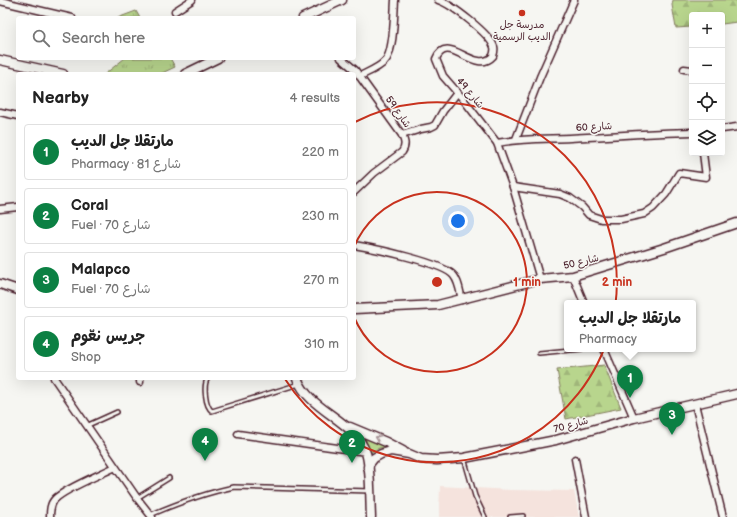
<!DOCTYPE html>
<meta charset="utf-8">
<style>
body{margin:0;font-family:"Balsamiq Sans","Playpen Sans Arabic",sans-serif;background:#f6f6f6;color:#222}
.controls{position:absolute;right:12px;top:12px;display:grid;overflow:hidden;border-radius:4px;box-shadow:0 4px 16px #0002}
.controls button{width:36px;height:36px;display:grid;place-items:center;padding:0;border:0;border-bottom:1px solid #e0e0e0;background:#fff;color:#222;font:20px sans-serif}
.you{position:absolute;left:458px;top:221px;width:14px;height:14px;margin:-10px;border:3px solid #fff;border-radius:50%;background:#1a73e8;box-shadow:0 0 0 6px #1a73e833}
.badge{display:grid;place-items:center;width:26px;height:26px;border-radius:50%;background:#0b8043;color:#fff;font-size:13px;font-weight:700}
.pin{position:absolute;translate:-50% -33px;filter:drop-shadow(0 1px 2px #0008)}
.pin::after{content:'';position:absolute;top:21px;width:14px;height:12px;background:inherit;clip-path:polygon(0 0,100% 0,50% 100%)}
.popup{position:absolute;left:564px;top:300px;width:132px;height:52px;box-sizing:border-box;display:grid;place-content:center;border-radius:4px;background:#fff;filter:drop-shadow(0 1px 3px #0005);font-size:13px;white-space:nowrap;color:#767676}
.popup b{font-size:15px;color:#222}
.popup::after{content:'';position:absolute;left:50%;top:100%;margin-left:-8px;border:8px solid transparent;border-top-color:#fff}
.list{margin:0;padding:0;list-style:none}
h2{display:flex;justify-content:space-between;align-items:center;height:52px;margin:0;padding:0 16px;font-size:17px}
h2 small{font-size:13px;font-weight:400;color:#767676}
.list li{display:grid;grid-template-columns:26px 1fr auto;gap:12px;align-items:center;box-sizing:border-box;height:56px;margin:0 8px 8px;padding:0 8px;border:1px solid #e0e0e0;border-radius:4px}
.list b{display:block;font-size:15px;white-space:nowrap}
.list p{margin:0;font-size:13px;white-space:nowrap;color:#767676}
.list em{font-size:13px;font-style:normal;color:#767676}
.icon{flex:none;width:22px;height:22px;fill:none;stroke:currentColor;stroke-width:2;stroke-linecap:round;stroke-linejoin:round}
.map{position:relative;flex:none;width:737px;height:517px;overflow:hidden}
.search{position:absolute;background:#fff;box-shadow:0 4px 16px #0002;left:16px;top:16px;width:340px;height:44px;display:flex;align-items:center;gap:10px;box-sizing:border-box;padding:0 14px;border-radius:4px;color:#767676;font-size:15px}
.panel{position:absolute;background:#fff;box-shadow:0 4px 16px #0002;left:16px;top:72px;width:340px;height:308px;border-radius:4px}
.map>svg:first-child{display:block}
</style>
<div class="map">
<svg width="737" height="517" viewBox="0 0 737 517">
<defs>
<pattern id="grass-tufts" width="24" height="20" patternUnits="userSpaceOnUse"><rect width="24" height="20" fill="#b8d58d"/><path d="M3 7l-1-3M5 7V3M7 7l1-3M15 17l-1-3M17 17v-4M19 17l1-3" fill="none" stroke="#a0b67a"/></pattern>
<pattern id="forest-firs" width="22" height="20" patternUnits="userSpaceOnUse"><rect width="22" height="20" fill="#b8d58d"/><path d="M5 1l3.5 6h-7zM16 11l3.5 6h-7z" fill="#a0b67a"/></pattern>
</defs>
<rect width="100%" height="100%" fill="#f6f6f2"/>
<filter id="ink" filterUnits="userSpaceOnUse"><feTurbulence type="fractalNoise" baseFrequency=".025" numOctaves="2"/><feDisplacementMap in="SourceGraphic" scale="8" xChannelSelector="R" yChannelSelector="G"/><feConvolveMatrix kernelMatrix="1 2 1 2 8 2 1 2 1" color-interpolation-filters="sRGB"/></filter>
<g filter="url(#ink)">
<polygon fill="#f5e3dd" points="440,486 511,490 574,491 579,517 439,517"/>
<g fill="url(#grass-tufts)" stroke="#817a5c">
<polygon points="136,11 140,18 118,18 120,17"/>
<polygon points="125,58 170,58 175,67 160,74 105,74"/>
<polygon points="364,434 387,447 379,448 370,453"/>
</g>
<g fill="url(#forest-firs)" stroke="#817a5c">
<polygon points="673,0 737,0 737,22 722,24 722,15 692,15 692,27 676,28 672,5"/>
<polygon points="604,365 621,408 566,419 557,370"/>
</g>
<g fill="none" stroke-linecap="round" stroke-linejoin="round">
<defs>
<g id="lane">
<polyline points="539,353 581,349"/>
<path d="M 208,378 C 203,384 205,406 212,411 L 299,384"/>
<polyline points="86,426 117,412"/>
<polyline points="464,458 475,496 485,517"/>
<polyline points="137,498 169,478"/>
<path d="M 150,515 C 178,503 205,493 234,487 L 370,491"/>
<polyline points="510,517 523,516"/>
</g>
<g id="street">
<path d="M 438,0 C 451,4 490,34 494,47 C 495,50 494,53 493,56 C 475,76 447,31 436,59 L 443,76 L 463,99 L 497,143 L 513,187 L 540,279"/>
<polyline points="0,1 72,18"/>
<polyline points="175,11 192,0"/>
<path d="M 341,58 L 355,70 L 402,135 C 405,142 406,146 402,152 L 374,173 L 354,192"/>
<polyline points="684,69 692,70"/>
<path d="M 360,76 C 368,72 379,68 385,61 C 394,52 394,14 395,0"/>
<polyline points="0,112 18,116"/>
<polyline points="722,129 737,127"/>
<polyline points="402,135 421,129 431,127 435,125 443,111 457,93"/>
<polyline points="516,139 540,77 574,0"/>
<path d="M 497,143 C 521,138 545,139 570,138 C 611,136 651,133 692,132"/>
<polyline points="513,187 560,194 570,198 582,207 589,215 601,219 621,219 644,214 653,208 666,194 679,173 706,177 703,153"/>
<polyline points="0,209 18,207"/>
<path d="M 354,245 C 372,248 445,263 454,276 C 459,282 460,292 462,300"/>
<polyline points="573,276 584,303"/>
<polyline points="604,349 634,418"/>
<polyline points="54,378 137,498 152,517"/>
<polyline points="140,378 140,382"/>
<polyline points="695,404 723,517"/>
<polyline points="238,434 366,452"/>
<polyline points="575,459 586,517"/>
<path d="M 50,517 C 50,511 50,504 55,499 C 66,488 100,475 115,467"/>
</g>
<g id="secondary">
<polyline points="303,18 342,0"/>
<polyline points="0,60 63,74"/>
<polyline points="185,74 218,58"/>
<polyline points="0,284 18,290"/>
<polyline points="354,309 438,305 540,279 573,276 664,248 737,223"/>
<path d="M 297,378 C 310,412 354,419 366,453 C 371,467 370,501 371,517"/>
<polyline points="350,427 386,442 403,451"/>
<polyline points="368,467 370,463 374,458 381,454 391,451 409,454 421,459 437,460 464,458 556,440 634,418 737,394"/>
</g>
</defs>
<use href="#lane" stroke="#4a1f2b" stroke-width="6"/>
<use href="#street" stroke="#4a1f2b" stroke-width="9"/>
<use href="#secondary" stroke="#4a1f2b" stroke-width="11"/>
<use href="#lane" stroke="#f6f6f2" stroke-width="3"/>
<use href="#street" stroke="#f6f6f2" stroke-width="6"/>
<use href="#secondary" stroke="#f6f6f2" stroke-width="8"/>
</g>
<defs><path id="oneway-chevron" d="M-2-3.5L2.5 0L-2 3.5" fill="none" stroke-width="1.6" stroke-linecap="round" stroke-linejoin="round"/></defs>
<use stroke="#a99598" href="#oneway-chevron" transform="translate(378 438) rotate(-158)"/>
</g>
<g fill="none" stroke="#c8321e" stroke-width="2">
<path d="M354 247A90 90 0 1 1 354 317"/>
<path d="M355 122A180 180 0 1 1 285 379"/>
</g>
<circle fill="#c8321e" stroke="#f6f6f2" stroke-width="1.5" cx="522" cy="13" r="4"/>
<g text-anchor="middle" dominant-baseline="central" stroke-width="3" stroke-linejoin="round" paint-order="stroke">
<g font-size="10" fill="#4a1f2b" stroke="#f6f6f2">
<text x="522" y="25">مدرسة جل<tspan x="522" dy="12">الديب الرسمية</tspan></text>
</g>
<g font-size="10" fill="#4a1f2b" stroke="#f6f6f2">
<text transform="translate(470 93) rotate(50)">شارع 49</text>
<text transform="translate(398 112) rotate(55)">شارع 59</text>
<text transform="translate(594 127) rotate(-3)">شارع 60</text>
<text transform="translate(581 262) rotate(-13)">شارع 50</text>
<text transform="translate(571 425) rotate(-15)">شارع 70</text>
</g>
</g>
<circle cx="437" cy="282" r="6" fill="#c8321e" stroke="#f6f6f2" stroke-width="2"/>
<g font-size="12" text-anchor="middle" font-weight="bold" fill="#c8321e" stroke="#f6f6f2" stroke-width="3" stroke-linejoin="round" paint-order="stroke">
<text x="527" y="286">1 min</text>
<text x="617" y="286">2 min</text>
</g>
</svg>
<div class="controls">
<button>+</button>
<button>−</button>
<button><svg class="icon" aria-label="locate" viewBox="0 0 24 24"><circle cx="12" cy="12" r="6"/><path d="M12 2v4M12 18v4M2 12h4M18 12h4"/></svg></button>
<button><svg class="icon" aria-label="layers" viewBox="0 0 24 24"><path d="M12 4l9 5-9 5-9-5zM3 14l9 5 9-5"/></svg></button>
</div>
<div class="you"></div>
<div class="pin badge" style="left:630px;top:398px">1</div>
<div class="popup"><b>مارتقلا جل الديب</b>Pharmacy</div>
<div class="pin badge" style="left:352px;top:463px">2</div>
<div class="pin badge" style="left:672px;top:435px">3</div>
<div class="pin badge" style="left:205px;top:461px">4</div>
<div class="search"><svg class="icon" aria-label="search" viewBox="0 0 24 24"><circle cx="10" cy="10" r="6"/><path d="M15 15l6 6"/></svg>Search here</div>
<section class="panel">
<h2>Nearby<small>4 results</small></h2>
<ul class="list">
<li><span class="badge">1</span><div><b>مارتقلا جل الديب</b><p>Pharmacy · شارع 81</p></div><em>220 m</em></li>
<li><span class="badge">2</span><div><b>Coral</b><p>Fuel · شارع 70</p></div><em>230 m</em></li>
<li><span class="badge">3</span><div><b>Malapco</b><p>Fuel · شارع 70</p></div><em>270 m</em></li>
<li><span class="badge">4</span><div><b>جريس نعّوم</b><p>Shop</p></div><em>310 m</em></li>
</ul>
</section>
</div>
